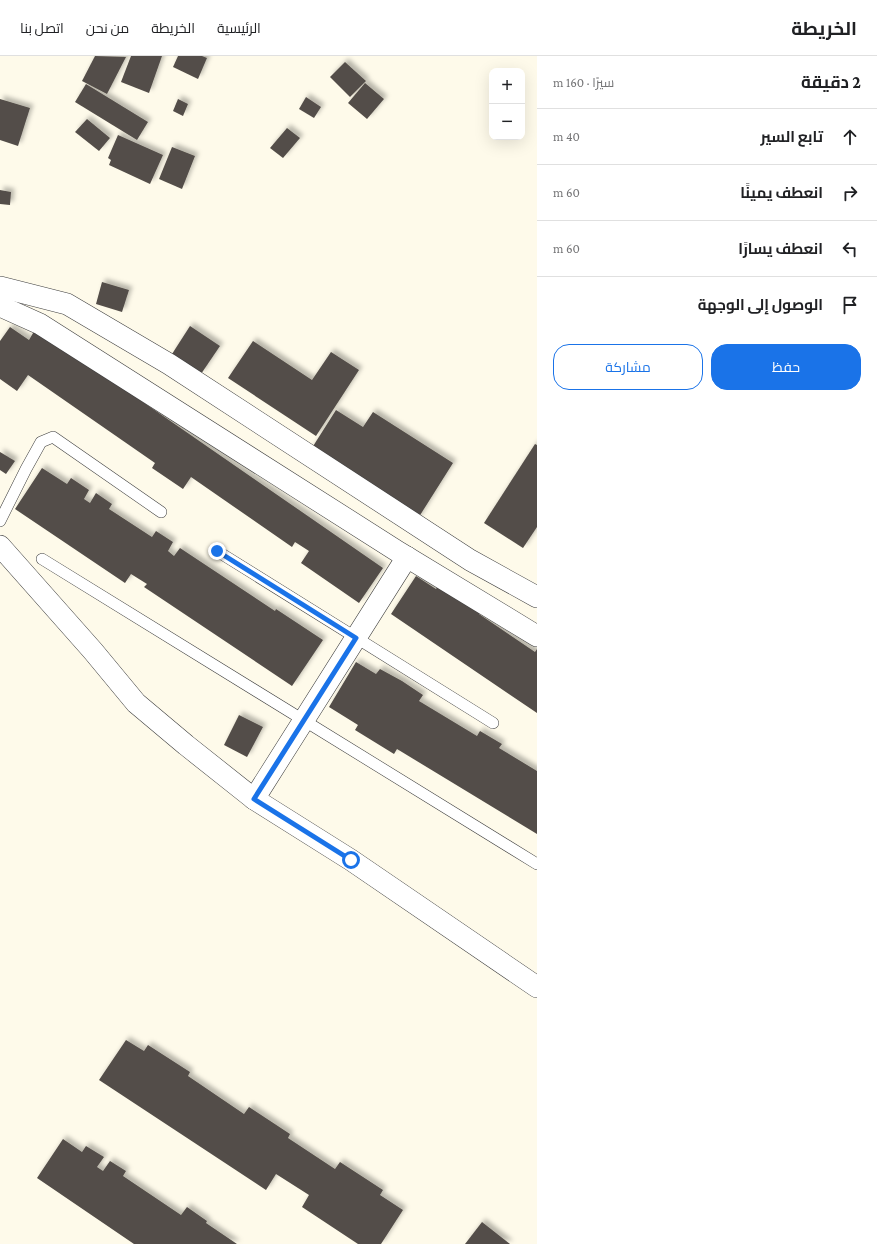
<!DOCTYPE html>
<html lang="ar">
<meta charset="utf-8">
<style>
body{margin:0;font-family:"Crimson Pro",Cairo,serif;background:#f2f2f2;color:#202124;direction:rtl}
.controls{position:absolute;right:12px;top:12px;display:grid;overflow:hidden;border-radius:8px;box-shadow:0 4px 16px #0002}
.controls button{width:36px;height:36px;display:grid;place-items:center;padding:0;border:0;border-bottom:1px solid #e0e0e0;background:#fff;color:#202124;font:20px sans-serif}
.stop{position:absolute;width:12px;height:12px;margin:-9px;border:3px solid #1a73e8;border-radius:50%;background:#fff}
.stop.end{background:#1a73e8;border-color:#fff;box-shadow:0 1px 4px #0008}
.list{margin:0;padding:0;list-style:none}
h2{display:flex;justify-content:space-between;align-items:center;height:52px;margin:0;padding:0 16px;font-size:17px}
h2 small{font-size:13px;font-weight:400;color:#757577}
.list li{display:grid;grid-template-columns:26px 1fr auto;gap:12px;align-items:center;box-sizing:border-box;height:56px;padding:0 16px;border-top:1px solid #e0e0e0}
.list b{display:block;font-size:15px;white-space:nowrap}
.list em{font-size:13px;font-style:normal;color:#757577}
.actions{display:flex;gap:8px;padding:12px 16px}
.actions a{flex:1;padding:9px 0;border:1px solid #1a73e8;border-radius:16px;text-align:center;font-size:14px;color:#1a73e8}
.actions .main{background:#1a73e8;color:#fff}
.icon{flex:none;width:22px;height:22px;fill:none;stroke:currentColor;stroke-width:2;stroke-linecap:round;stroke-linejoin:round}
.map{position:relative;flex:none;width:537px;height:1188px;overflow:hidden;direction:ltr}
header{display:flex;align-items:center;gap:24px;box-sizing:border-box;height:56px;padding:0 20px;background:#fff;border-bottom:1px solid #e0e0e0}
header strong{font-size:19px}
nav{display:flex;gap:22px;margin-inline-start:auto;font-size:14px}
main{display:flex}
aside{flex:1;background:#fff}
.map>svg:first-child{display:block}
</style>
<header>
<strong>الخريطة</strong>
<nav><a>الرئيسية</a><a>الخريطة</a><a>من نحن</a><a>اتصل بنا</a></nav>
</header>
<main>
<aside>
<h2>2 دقيقة<small>سيرًا · 160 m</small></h2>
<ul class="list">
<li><svg class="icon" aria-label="ahead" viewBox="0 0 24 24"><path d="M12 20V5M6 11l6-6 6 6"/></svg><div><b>تابع السير</b></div><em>40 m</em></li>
<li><svg class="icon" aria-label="right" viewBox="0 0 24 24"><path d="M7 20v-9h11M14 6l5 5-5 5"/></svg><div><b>انعطف يمينًا</b></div><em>60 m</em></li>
<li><svg class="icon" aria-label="left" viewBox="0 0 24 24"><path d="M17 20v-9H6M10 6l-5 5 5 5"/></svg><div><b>انعطف يسارًا</b></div><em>60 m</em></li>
<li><svg class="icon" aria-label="arrive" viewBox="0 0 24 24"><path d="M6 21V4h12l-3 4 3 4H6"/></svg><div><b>الوصول إلى الوجهة</b></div></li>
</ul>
<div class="actions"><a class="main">حفظ</a><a>مشاركة</a></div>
</aside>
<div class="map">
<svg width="537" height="1188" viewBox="0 0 537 1188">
<defs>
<filter id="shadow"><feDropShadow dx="3.5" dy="-3.5" stdDeviation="2" flood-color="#0004"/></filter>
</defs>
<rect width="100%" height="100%" fill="#fefaea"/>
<g fill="#534d48" filter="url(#shadow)">
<polygon points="95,0 126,1 107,38 82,25"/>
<polygon points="131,0 162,0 149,37 121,26"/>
<polygon points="178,0 202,0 207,2 198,23 173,11"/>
<polygon points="345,6 366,25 350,41 330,21"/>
<polygon points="365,27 384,43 367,63 348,47"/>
<polygon points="86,28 148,66 137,84 75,46"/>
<polygon points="306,41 321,51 314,62 299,53"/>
<polygon points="0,43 30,52 18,90 0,84"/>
<polygon points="178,43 188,48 183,60 173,55"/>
<polygon points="87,63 110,82 99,95 75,76"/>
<polygon points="287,72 300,82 283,102 270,92"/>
<polygon points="118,79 163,99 150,128 109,109 111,104 108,102"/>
<polygon points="172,91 195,100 182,133 159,123"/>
<polygon points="0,134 11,136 10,149 0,148"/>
<polygon points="102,226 129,234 122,256 96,248"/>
<polygon points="190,270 220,290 201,318 172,298"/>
<polygon points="10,271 29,284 36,272 383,512 359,547 301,507 309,495 295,486 292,491 191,421 183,433 152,412 155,407 28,319 17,335 0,323 0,285"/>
<polygon points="253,285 312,324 331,296 359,314 316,380 228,322"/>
<polygon points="336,354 363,371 373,356 453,407 417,464 310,395"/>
<polygon points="535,388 537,389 537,471 523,492 484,467"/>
<polygon points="0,396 15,405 6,418 0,414"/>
<polygon points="42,412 67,428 71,422 89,434 84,443 90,447 96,437 112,448 109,453 152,481 156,475 173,486 168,495 174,500 180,492 275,555 276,553 323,584 292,630 144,531 147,528 131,518 125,527 15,453"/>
<polygon points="416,520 436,533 440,527 481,554 479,558 535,596 537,593 537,657 391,558"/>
<polygon points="356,606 376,618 380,613 402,625 423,639 419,645 477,680 480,675 502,688 499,692 537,715 537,778 397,693 394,698 355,674 358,669 329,651"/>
<polygon points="239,659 263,671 247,701 224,689"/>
<polygon points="126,984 144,995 148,989 190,1016 188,1020 244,1058 249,1051 290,1078 288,1082 335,1113 340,1106 383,1134 380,1139 403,1154 381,1188 358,1188 302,1151 309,1139 276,1118 266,1134 99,1024"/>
<polygon points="63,1083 82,1096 86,1090 104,1101 97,1111 103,1115 110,1105 126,1115 123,1120 181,1159 187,1151 207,1165 206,1167 237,1188 134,1188 37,1122"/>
<polygon points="482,1166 510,1188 465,1188"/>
</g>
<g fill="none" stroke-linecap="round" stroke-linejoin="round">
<defs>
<g id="lane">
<polyline points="0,465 26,413 41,386 53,381 161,456"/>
<polyline points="217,495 493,667"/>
<polyline points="42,503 537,808"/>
</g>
<g id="street">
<polyline points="0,231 67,248 169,308 470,504 537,541"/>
<polyline points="0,250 40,268 397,495 537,580"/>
<polyline points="0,490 93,595 136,647 186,689 254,743 351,804 537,931"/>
<polyline points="254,743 407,501"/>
</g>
</defs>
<use href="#lane" stroke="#3e3e3e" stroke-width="12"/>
<use href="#street" stroke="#3e3e3e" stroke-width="22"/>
<use href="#lane" stroke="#fff" stroke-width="11"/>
<use href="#street" stroke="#fff" stroke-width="21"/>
</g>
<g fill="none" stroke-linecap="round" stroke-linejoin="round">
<polyline stroke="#1a73e8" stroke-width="5" points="217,495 356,582 254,743 351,804"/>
</g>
</svg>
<div class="controls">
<button>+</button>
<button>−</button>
</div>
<div class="stop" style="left:351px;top:804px"></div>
<div class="stop end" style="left:217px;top:495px"></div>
</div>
</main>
